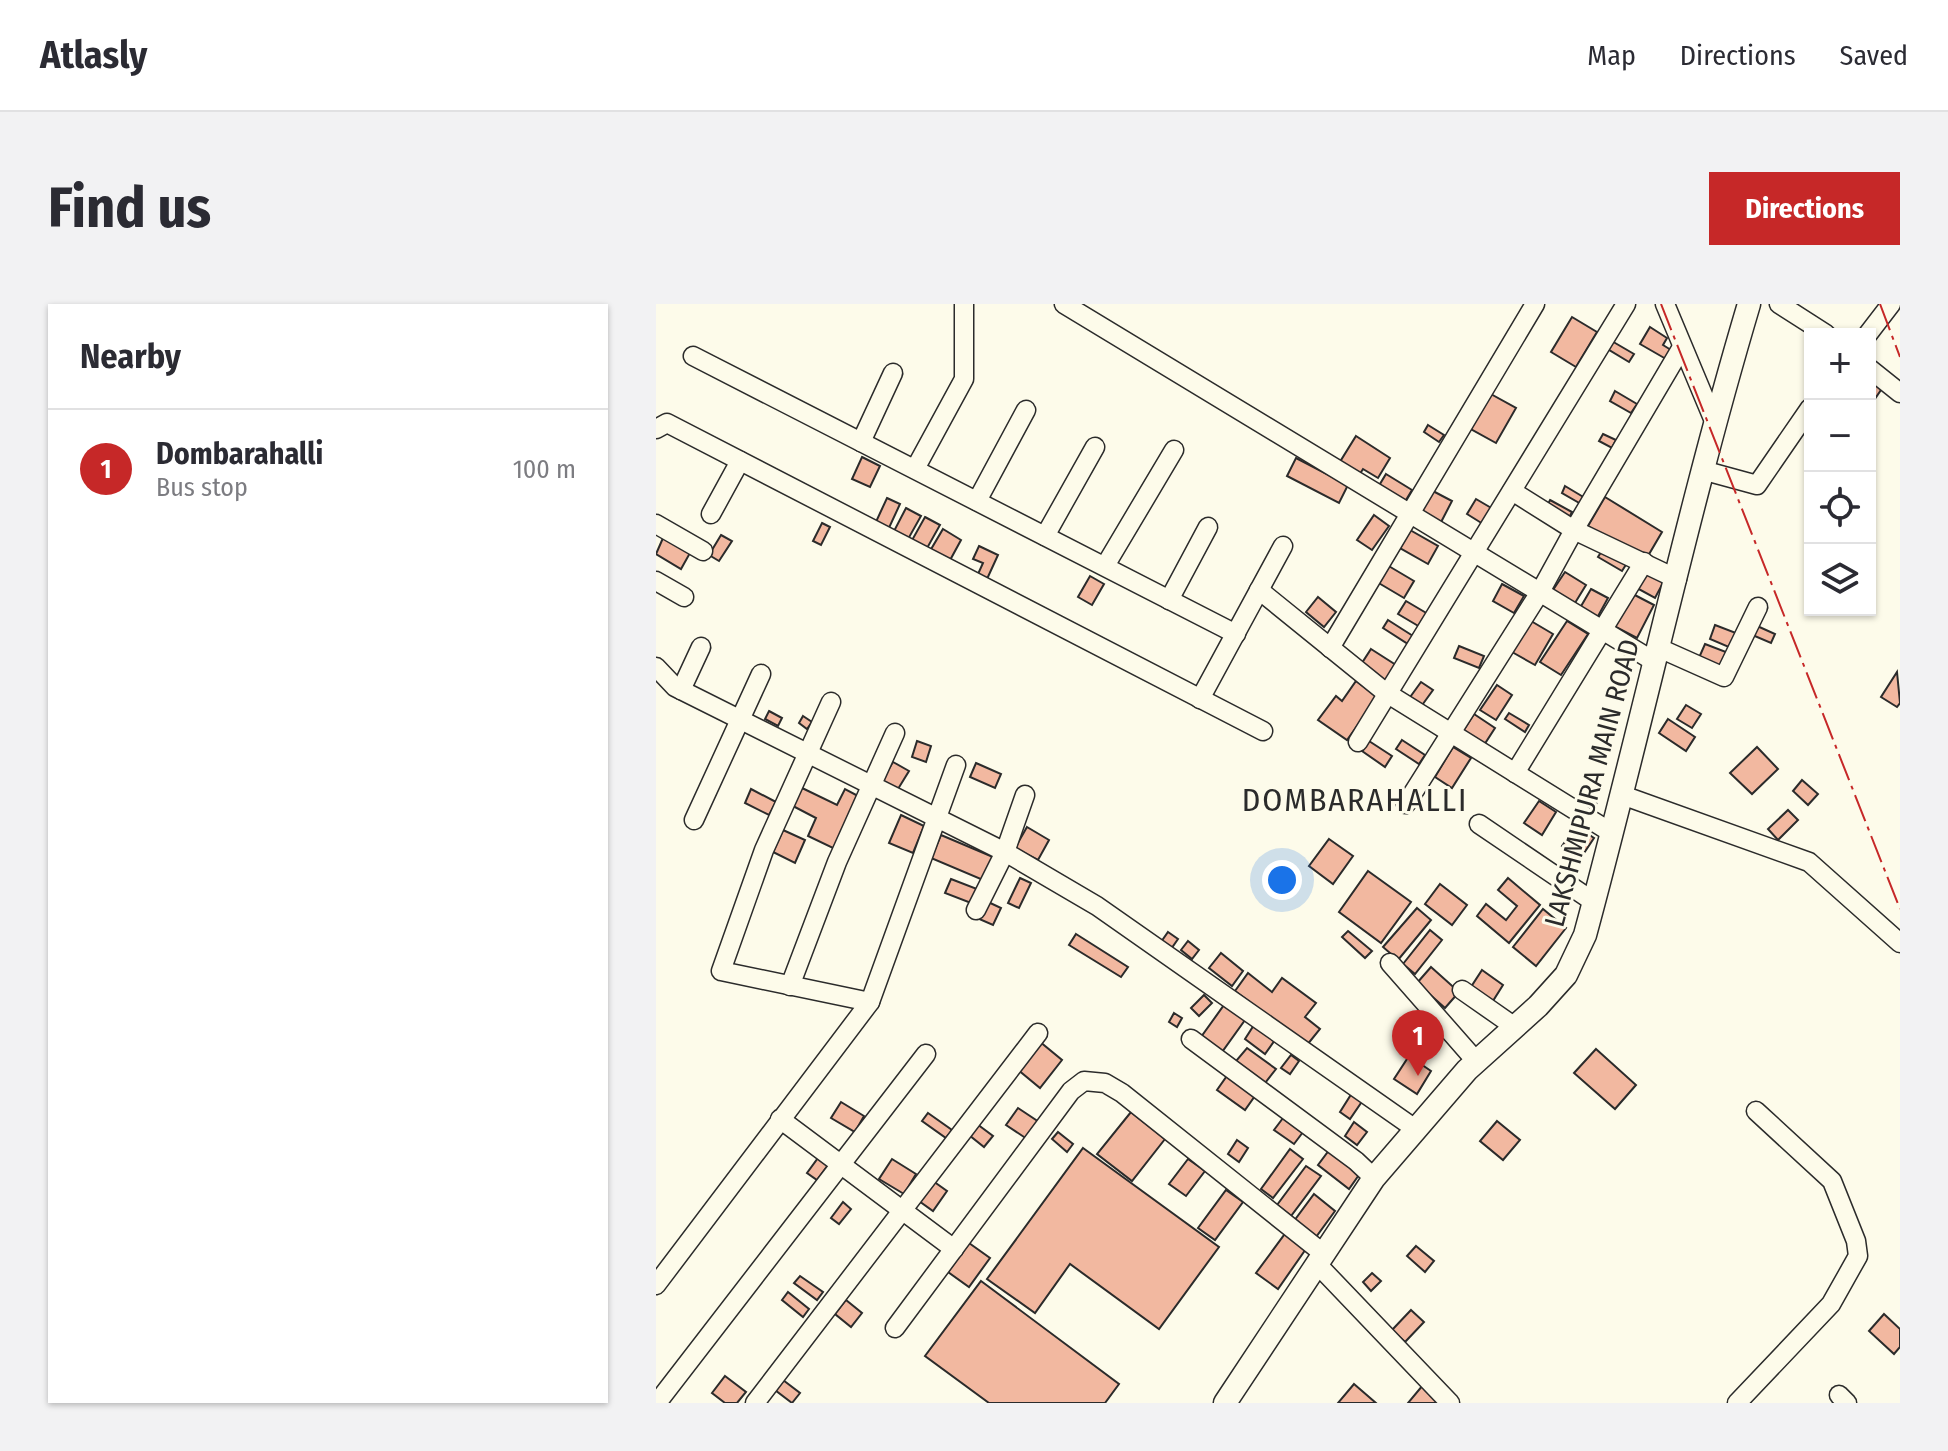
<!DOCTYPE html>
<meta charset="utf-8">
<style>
body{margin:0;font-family:"Fira Sans Condensed",sans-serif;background:#f2f2f3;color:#2b2b33}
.controls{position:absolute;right:24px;top:24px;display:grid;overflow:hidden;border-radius:0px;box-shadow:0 2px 6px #0004}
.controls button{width:72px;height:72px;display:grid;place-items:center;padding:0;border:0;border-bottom:2px solid #e1e1e2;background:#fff;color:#2b2b33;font:40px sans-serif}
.you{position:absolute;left:626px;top:576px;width:28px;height:28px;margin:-20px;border:6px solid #fff;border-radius:50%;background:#1a73e8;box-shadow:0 0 0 12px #1a73e833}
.badge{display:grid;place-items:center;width:52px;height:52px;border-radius:50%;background:#c62828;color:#fff;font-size:26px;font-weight:700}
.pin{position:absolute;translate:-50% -66px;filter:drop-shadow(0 2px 4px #0008)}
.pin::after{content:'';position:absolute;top:42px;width:28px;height:24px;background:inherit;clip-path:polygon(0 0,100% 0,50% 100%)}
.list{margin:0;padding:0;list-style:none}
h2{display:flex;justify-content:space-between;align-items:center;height:104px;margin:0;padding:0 32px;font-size:34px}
h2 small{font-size:26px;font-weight:400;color:#7c7c81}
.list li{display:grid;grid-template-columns:52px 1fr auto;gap:24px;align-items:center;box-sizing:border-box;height:120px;padding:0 32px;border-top:2px solid #e1e1e2}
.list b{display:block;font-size:30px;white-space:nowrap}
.list p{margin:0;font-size:26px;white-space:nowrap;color:#7c7c81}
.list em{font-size:26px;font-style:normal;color:#7c7c81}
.icon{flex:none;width:44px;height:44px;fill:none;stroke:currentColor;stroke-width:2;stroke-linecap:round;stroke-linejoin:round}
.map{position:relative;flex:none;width:1244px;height:1099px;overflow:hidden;border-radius:0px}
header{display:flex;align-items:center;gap:48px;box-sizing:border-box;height:112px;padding:0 40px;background:#fff;border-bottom:2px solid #e1e1e2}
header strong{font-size:38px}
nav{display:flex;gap:44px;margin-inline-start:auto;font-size:28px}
.intro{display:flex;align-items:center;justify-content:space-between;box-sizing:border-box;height:192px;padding:0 48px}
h1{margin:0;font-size:56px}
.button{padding:20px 36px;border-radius:0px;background:#c62828;color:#fff;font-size:28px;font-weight:700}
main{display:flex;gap:48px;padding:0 48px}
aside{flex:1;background:#fff;border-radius:0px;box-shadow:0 2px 6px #0004}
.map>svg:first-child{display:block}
</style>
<header>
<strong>Atlasly</strong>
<nav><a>Map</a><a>Directions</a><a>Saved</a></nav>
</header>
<div class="intro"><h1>Find us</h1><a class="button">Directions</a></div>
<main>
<aside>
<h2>Nearby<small></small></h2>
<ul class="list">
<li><span class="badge">1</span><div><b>Dombarahalli</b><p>Bus stop</p></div><em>100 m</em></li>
</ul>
</aside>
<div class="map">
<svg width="1244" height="1099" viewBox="0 0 1244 1099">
<rect width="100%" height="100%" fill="#fdfbea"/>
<g fill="#f2b8a0" stroke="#2b2b2b" stroke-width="2">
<polygon points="916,13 941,28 920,63 895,48"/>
<polygon points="994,23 1011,34 1007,41 1015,46 1010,55 984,40"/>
<polygon points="954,36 978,50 973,58 950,44"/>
<polygon points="1218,77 1227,83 1214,102 1214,82"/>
<polygon points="959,87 981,100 975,109 954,97"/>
<polygon points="833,89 860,104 840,139 813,124"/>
<polygon points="772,121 788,131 783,138 768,128"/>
<polygon points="947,130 960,136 956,144 943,137"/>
<polygon points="700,132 734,154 722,174 707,165 702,173 682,161"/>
<polygon points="206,153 224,162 214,183 196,175"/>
<polygon points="640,154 692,181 683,199 631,172"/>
<polygon points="730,170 756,186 747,201 721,185"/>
<polygon points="909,182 929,194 925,200 906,189"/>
<polygon points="775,186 796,197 783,222 762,210"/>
<polygon points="949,193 1006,228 989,257 932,222"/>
<polygon points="231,194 244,200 232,226 219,220"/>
<polygon points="820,195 837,205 827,220 811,210"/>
<polygon points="894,196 916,208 912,216 890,204"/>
<polygon points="250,204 265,212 251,237 237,229"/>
<polygon points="718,211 733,222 716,246 701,236"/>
<polygon points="269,213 284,221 270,246 255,238"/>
<polygon points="166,219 174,223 165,241 157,237"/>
<polygon points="287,225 305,236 293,258 274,247"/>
<polygon points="754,226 782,242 772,260 744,244"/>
<polygon points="65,231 76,237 63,257 53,251"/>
<polygon points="7,234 34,249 25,265 0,250"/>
<polygon points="323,242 342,251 331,275 322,270 327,259 317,255"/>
<polygon points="947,245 971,259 966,267 942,253"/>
<polygon points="731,261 758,277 748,294 721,278"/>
<polygon points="987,266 1008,277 999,294 979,283"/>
<polygon points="909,268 930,281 919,299 897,286"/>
<polygon points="434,272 448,280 436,301 422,293"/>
<polygon points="846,280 868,292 858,309 837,297"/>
<polygon points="935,285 952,294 941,314 924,304"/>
<polygon points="973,288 998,301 981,334 956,321"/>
<polygon points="662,293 680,308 668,323 650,308"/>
<polygon points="750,297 772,310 764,323 742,310"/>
<polygon points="732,316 757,332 752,340 727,324"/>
<polygon points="875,317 897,330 879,361 856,348"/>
<polygon points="911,317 932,330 905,371 884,358"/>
<polygon points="1059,321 1080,329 1075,344 1054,335"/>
<polygon points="1099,321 1119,330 1115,339 1094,330"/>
<polygon points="1049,340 1070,348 1063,365 1042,356"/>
<polygon points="803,342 828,352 823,364 798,354"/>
<polygon points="715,345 740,361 729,378 704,362"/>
<polygon points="1241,368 1244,399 1241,403 1225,393"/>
<polygon points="700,377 722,393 691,436 662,416 680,392 686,397"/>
<polygon points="765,378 777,386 764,404 752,396"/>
<polygon points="841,381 856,391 840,416 824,406"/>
<polygon points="1030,401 1045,410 1036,424 1021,415"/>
<polygon points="113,407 126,414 122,422 109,415"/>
<polygon points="853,409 873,421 869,428 849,415"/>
<polygon points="818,410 839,424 828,441 807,427"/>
<polygon points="147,412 156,418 151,425 143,419"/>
<polygon points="1012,415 1039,433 1030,447 1003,429"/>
<polygon points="746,436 769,451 763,460 740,445"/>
<polygon points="261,437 275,442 270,458 256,453"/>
<polygon points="713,437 736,452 729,463 706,447"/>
<polygon points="797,443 815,454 796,484 779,473"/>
<polygon points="1101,443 1122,465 1096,490 1074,469"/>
<polygon points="237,458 253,467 242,485 226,476"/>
<polygon points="320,459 345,470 339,484 314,473"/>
<polygon points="1146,476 1162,490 1152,501 1137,487"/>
<polygon points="144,483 181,501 189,485 204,493 179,545 152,532 160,514 135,501"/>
<polygon points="95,485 120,498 113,511 89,499"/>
<polygon points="928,489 942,495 938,506 924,500"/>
<polygon points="883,497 900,508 886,531 868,519"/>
<polygon points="1132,506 1142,516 1122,536 1112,525"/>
<polygon points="245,511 268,522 257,549 233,539"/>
<polygon points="920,522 938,534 924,555 906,542"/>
<polygon points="371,523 393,536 382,556 359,544"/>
<polygon points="127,526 149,536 139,559 117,548"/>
<polygon points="285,531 337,553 327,576 275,554"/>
<polygon points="673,535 697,552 677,580 653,562"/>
<polygon points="712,567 755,598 725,639 683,608"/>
<polygon points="364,574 375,579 363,604 352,599"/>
<polygon points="852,574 884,601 853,639 821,612 830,600 850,616 861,602 842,586"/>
<polygon points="295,575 321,585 315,599 289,589"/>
<polygon points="784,580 811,601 796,621 769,600"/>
<polygon points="330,597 345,604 337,621 321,614"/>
<polygon points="761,604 775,616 742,656 727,643"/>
<polygon points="887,605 910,624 880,662 857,643"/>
<polygon points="774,626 786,636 759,670 747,660"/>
<polygon points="692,627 716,647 709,654 686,633"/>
<polygon points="512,628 522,635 515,645 505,638"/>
<polygon points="420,630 472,663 465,673 413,641"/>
<polygon points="532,637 543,646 536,655 525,646"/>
<polygon points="565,649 587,667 576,682 553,664"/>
<polygon points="775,663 803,688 789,704 761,679"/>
<polygon points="826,666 847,681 835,700 813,686"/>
<polygon points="592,669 616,688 626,674 660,699 649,713 664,725 651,741 579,687"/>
<polygon points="548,691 556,699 543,712 535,704"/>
<polygon points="568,701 589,716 566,748 545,733"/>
<polygon points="518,709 526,714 521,723 513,718"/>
<polygon points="598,721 619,736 609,750 589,735"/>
<polygon points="383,737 406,756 384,784 361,765"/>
<polygon points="591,744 620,765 609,779 580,757"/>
<polygon points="940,745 980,781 959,805 918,769"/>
<polygon points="635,751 643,757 634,770 625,764"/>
<polygon points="753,752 775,767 761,790 738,775"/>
<polygon points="573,769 601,789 589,806 561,786"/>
<polygon points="696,789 707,796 694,815 684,808"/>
<polygon points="185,798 208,812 199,828 175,814"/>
<polygon points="362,804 383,818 371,835 350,821"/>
<polygon points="475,808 509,835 476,877 441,850"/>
<polygon points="272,809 296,826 290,834 266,817"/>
<polygon points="627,814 647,828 638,840 618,826"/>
<polygon points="841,817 864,836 847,856 824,837"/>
<polygon points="698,818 711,828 701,841 689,832"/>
<polygon points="321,820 337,832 328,843 313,831"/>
<polygon points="402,828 417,840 411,848 396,835"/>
<polygon points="581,836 592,844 583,858 572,850"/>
<polygon points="427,844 563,943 503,1025 414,960 379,1009 331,975"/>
<polygon points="634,845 647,855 617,894 605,885"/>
<polygon points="674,845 705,868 693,885 662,861"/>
<polygon points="162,854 172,861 161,876 151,869"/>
<polygon points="236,855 260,870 248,890 223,875"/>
<polygon points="532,855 549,867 530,892 513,880"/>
<polygon points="650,862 665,872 635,912 621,901"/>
<polygon points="277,877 291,887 277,907 263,897"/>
<polygon points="570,886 587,898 559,936 542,924"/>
<polygon points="658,890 679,907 660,933 638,917"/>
<polygon points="187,898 195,905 183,920 175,914"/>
<polygon points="631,927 652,942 622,985 600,969"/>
<polygon points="313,939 334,954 313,983 292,968"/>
<polygon points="760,942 778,957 769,968 751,952"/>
<polygon points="716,969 725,977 715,987 707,978"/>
<polygon points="144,972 167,988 161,996 138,979"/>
<polygon points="325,977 463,1080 449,1099 333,1099 269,1052"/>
<polygon points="132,988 153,1005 147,1013 126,996"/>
<polygon points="190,996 206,1009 195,1023 179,1010"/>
<polygon points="755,1006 768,1018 749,1038 736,1026"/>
<polygon points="1228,1010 1244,1025 1244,1043 1238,1050 1213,1027"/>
<polygon points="69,1072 90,1088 81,1099 69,1099 56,1089"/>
<polygon points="127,1076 144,1089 136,1099 119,1086"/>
<polygon points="698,1080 720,1099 682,1099"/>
<polygon points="767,1081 789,1099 752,1099"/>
</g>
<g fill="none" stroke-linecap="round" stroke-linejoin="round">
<defs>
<g id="minor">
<polyline points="408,0 999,358"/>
<polyline points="1009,0 1058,117"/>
<polyline points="1123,0 1170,30"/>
<polyline points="1212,30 1235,0"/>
<polyline points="37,52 580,330"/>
<polyline points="1214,65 1244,89"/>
<polyline points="0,125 11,119 607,427"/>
<polyline points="205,138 237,69"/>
<polyline points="259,165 308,75 308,0"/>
<polyline points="1046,166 1101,181 1154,104"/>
<polyline points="321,197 370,106"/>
<polyline points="55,210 84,157"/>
<polyline points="0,220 47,247"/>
<polyline points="389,232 439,143"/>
<polyline points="449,262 518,146"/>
<polyline points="1021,275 918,226 1026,43"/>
<polyline points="0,277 28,293"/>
<polyline points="603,286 729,388 956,529"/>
<polyline points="513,296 552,223"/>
<polyline points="674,344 879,0"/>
<polyline points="1003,344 1068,373 1102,303"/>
<polyline points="0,363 19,383 349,548 441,602 758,824"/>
<polyline points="25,386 45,343"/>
<polyline points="544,395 627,242"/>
<polyline points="175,398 108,546 65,667 214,698"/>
<polyline points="702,438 970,0"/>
<polyline points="859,469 988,258"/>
<polyline points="966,491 1153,558 1244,639"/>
<polyline points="750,500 884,288 918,226 856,187"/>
<polyline points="38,516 105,370"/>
<polyline points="823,520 938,598"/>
<polyline points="320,606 349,548 369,491"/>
<polyline points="734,659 820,757"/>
<polyline points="134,682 181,558 239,429"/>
<polyline points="806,686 859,723"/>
<polyline points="535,735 700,857 718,874"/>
<polyline points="124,815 298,945"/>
<polyline points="662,961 794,1099"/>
<polyline points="0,981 214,698 300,461"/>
<polyline points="239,1024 415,787 428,777 449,779 466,789 668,950"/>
<polyline points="1183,1091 1191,1099"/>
<polyline points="1,1099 270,750"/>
<polyline points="99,1099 382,729"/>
<polyline points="1081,1099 1175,1000 1202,952 1200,937 1176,877 1100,807"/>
</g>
<path id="major" d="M 569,1099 L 718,874 L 811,766 L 882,702 L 910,671 L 929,631 C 986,421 1031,208 1093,0"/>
</defs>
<use href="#minor" stroke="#2b2b2b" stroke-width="21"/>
<use href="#major" stroke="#2b2b2b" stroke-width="25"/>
<use href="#minor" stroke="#fdfbea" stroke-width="18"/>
<use href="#major" stroke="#fdfbea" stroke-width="22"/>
<g stroke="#c62828" stroke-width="2" stroke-dasharray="28 6 4 6" stroke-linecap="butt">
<polyline points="1005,0 1244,605"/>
<polyline points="1224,0 1244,53"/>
</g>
</g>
<g text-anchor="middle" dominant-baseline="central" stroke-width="6" stroke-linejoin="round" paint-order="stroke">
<g font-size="28" fill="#2b2b2b" stroke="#fdfbea">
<text transform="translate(936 479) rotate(-75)">LAKSHMIPURA MAIN ROAD</text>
</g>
<g font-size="32" letter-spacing="2" fill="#2b2b2b" stroke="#fdfbea">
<text x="699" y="496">DOMBARAHALLI</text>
</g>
</g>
</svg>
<div class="controls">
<button>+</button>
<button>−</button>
<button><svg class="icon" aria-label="locate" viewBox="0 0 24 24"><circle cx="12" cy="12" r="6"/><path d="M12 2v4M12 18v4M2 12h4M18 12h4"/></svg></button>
<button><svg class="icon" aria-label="layers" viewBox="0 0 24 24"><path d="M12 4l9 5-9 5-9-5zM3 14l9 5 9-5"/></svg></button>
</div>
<div class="you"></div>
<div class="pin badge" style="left:762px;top:772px">1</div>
</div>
</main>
